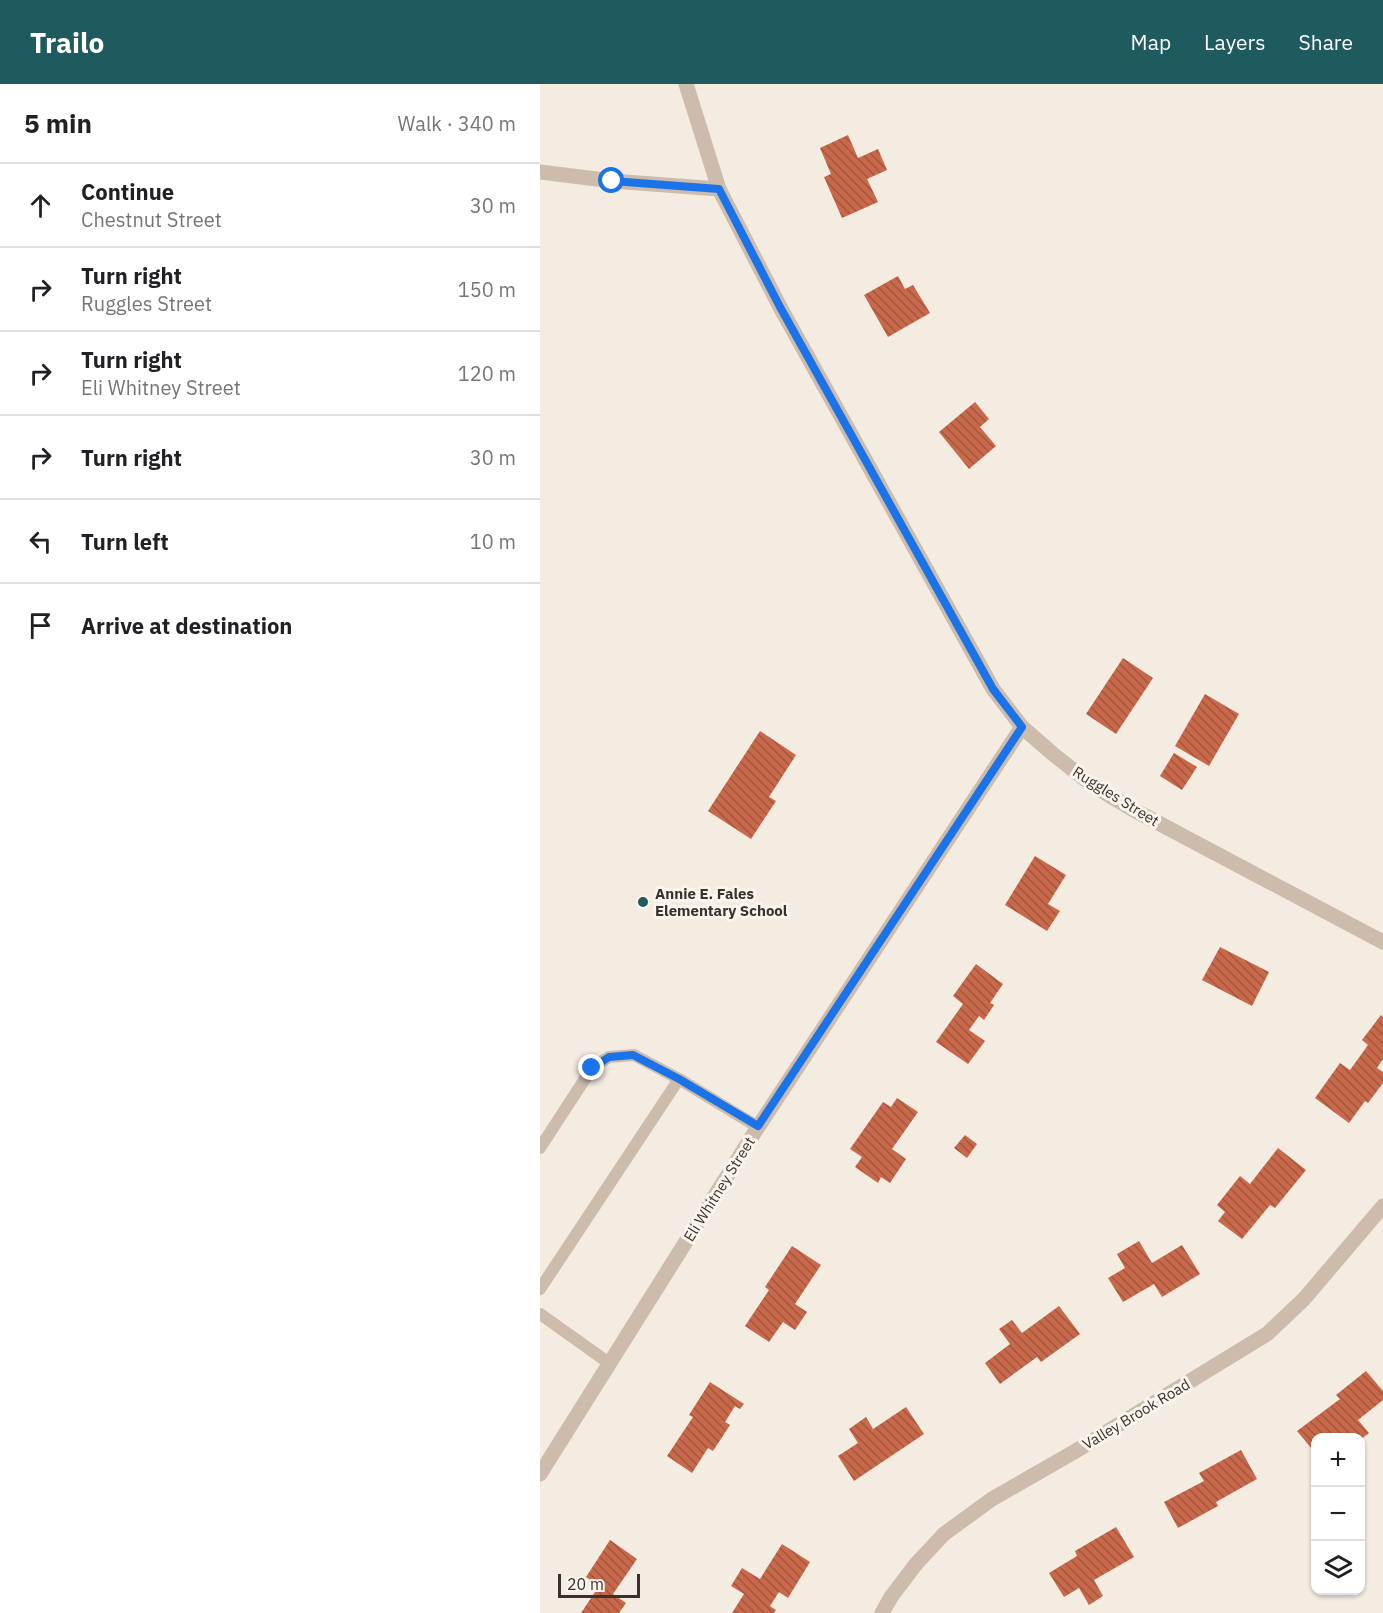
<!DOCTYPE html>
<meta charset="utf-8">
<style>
body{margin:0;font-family:"IBM Plex Sans",sans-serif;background:#f2f2f2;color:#202124}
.controls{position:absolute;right:18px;bottom:18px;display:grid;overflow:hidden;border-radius:12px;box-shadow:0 2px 4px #0004}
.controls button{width:54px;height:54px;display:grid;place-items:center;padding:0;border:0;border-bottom:2px solid #e0e0e0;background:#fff;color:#202124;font:30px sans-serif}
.scale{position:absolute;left:18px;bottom:15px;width:82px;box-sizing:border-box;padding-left:6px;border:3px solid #3b302b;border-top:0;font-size:16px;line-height:21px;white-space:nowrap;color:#3b302b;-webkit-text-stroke:4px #fbf5ee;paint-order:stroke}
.stop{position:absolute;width:18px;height:18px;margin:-14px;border:4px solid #1a73e8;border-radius:50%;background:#fff}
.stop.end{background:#1a73e8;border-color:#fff;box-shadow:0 2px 6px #0008}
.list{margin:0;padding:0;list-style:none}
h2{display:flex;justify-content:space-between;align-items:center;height:78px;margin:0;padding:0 24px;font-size:26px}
h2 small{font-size:20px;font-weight:400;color:#757577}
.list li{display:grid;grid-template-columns:39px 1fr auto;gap:18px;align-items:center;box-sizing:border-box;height:84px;padding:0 24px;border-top:2px solid #e0e0e0}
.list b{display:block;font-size:22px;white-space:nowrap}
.list p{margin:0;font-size:20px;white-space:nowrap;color:#757577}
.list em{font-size:20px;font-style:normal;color:#757577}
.icon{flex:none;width:33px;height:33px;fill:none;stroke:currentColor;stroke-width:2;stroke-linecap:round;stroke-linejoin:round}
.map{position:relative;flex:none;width:843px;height:1529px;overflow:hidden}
header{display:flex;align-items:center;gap:36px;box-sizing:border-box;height:84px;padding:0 30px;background:#1f5a5e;color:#fff}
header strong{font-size:28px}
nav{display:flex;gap:33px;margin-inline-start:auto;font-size:21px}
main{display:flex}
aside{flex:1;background:#fff}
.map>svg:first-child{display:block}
</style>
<header>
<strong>Trailo</strong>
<nav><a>Map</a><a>Layers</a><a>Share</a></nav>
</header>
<main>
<aside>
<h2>5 min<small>Walk · 340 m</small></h2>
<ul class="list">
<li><svg class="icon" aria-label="ahead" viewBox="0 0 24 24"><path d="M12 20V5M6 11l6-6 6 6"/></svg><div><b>Continue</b><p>Chestnut Street</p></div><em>30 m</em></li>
<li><svg class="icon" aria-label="right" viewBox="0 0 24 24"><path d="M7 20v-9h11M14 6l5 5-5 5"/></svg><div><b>Turn right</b><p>Ruggles Street</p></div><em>150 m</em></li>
<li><svg class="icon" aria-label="right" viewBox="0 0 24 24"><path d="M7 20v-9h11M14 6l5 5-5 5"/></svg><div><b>Turn right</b><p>Eli Whitney Street</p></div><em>120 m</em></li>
<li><svg class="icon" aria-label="right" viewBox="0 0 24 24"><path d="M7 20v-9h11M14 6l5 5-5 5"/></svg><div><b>Turn right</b></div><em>30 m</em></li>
<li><svg class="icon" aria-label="left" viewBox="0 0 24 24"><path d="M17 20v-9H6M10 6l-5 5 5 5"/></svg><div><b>Turn left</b></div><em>10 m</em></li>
<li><svg class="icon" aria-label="arrive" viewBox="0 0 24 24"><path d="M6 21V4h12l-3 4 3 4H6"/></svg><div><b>Arrive at destination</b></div></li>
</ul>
</aside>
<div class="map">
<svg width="843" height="1529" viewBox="0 0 843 1529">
<defs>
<pattern id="building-back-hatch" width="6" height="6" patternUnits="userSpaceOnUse" patternTransform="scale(1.5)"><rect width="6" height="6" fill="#c8694b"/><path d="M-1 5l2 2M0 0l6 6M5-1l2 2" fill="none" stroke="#a4573f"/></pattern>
</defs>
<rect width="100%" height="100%" fill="#f4ebe1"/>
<g fill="url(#building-back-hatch)">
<polygon points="308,51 318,74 338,65 347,86 327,95 338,118 302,134 284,93 291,90 280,64"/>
<polygon points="358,192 365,205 373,201 390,229 348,253 324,211"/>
<polygon points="435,318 449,335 440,343 456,362 429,385 399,348"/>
<polygon points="583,574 613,594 576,650 546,630"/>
<polygon points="665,610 699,630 669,682 635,662"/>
<polygon points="220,647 256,671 229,713 236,717 211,755 168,727"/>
<polygon points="634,669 657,683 642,706 620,692"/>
<polygon points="495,772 526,791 508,820 520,827 507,847 465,821"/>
<polygon points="680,863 729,888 712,922 662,896"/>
<polygon points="436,880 463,900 450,919 454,921 444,936 439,932 429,946 445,957 428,980 396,958 423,920 413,912"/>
<polygon points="841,931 843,933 843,975 837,984 843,988 843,999 828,1019 825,1017 809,1039 775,1014 800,979 810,986 828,961 822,956"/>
<polygon points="357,1014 378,1028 352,1065 366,1075 350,1099 341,1093 338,1099 315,1083 322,1073 310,1065 343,1018 351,1023"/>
<polygon points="425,1051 437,1060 427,1074 414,1064"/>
<polygon points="738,1064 766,1086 735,1124 730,1121 702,1155 678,1137 685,1128 677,1121 700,1092 710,1100"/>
<polygon points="599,1157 612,1179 642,1161 660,1190 622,1213 614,1200 583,1218 568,1194 585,1184 577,1170"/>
<polygon points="252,1162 281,1181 255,1220 267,1228 255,1246 243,1238 229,1258 205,1242 229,1206 225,1203"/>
<polygon points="519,1222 540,1250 501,1278 497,1273 460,1300 445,1279 470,1260 459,1245 472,1236 482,1249"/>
<polygon points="826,1287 843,1307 843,1316 818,1336 829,1349 820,1356 820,1354 801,1354 798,1350 793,1354 776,1354 776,1370 757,1347 800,1315 796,1311"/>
<polygon points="170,1298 204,1320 200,1325 195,1322 185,1338 190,1341 173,1367 168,1364 152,1389 127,1372 153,1333 149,1331"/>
<polygon points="366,1323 384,1350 314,1397 298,1372 318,1359 309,1345 326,1333 333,1345"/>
<polygon points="701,1366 717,1395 676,1418 678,1422 638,1444 624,1418 664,1397 659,1389"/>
<polygon points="576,1443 594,1473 554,1496 563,1512 549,1521 539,1504 524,1513 509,1489 537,1472 535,1467"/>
<polygon points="70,1456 97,1475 73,1510 86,1519 79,1529 41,1529 59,1502 46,1493"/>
<polygon points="242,1460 270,1478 248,1514 239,1508 230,1522 236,1526 234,1529 192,1529 204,1510 191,1502 202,1484 220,1495"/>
</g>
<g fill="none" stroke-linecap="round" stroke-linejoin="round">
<g stroke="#cdbbac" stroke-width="12">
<polyline points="0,1064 52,984 69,973 94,971 139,995 218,1043"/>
<polyline points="0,1205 139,995"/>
<polyline points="0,1230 69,1279"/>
</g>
<g stroke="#cdbbac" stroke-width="15">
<polyline points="0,88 72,97 179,105"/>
<polyline points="0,1390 218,1043 482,643"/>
<polyline points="342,1529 351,1513 376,1480 404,1450 452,1415 534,1368 727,1250 764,1215 843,1122"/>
</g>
<polyline stroke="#cdbbac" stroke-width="15" points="146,0 179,105 240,223 453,605 482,643 513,670 552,701 592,725 843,858"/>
</g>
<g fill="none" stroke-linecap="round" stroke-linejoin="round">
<polyline stroke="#1a73e8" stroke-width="8" points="52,984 69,973 93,971 139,995 218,1042 482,643 453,605 240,223 179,105 72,97"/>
</g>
<circle fill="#1f5a5e" stroke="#fbf5ee" stroke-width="2" cx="103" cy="818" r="6"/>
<g text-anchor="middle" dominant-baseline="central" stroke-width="6" stroke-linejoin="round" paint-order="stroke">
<g font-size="15" fill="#3b302b" stroke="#fbf5ee">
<text transform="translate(576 712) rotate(32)">Ruggles Street</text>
<text transform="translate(179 1105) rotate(-58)">Eli Whitney Street</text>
<text transform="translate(596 1330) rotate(-31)">Valley Brook Road</text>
</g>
<g font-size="15" font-weight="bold" fill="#3b302b" stroke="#fbf5ee" text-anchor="start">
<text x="115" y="809">Annie E. Fales<tspan x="115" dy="17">Elementary School</tspan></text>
</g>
</g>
</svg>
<div class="controls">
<button>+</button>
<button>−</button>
<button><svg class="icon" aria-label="layers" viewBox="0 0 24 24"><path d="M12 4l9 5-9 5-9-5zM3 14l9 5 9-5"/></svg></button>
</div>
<div class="scale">20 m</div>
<div class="stop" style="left:72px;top:97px"></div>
<div class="stop end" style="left:52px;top:984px"></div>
</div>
</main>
